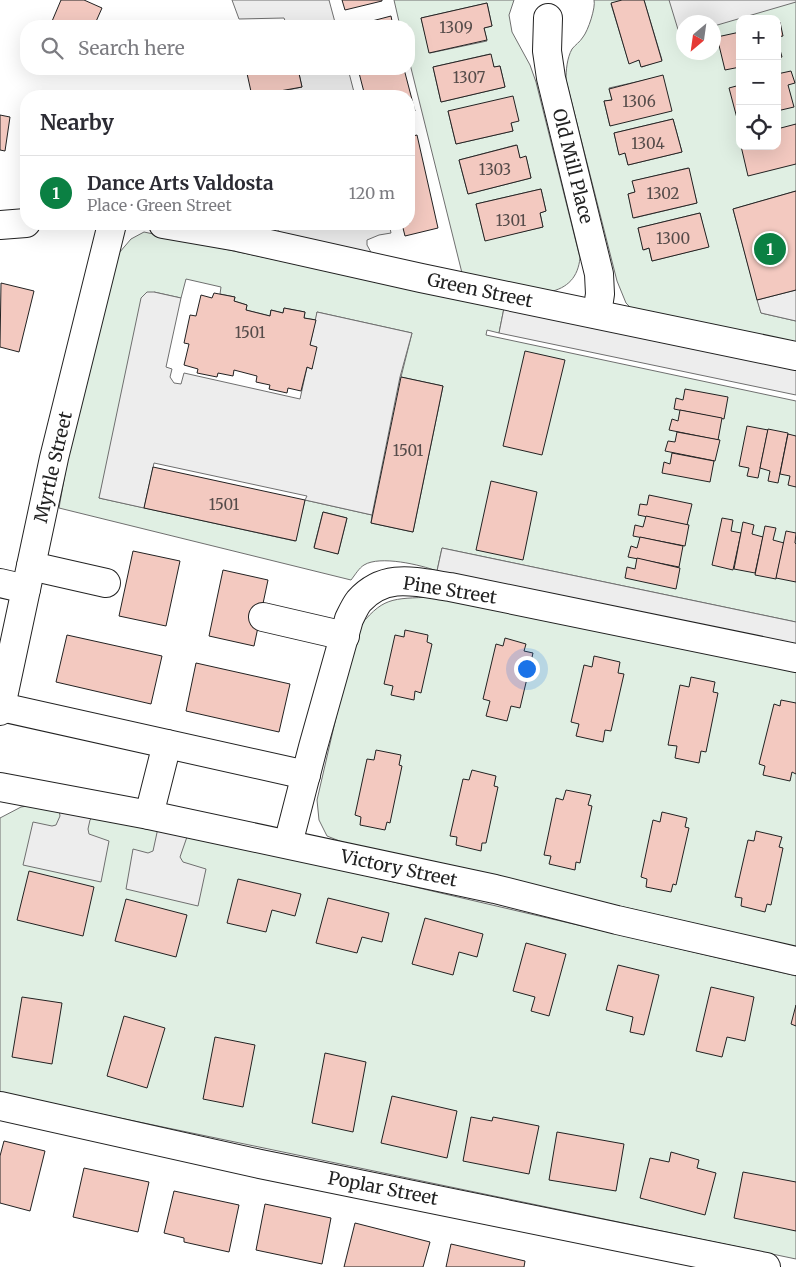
<!DOCTYPE html>
<meta charset="utf-8">
<style>
body{margin:0;font-family:Merriweather,serif;background:#f2f2f3;color:#2b2b33}
.controls{position:absolute;right:15px;top:15px;display:grid;overflow:hidden;border-radius:10px;box-shadow:0 5px 20px #0002}
.controls button{width:45px;height:45px;display:grid;place-items:center;padding:0;border:0;border-bottom:1px solid #e1e1e2;background:#fff;color:#2b2b33;font:25px sans-serif}
.compass{position:absolute;left:676px;top:15px;width:45px;height:45px;border-radius:50%;background:#fff;box-shadow:0 5px 20px #0002;rotate:209deg}
.you{position:absolute;left:526px;top:668px;width:18px;height:18px;margin:-12px;border:4px solid #fff;border-radius:50%;background:#1a73e8;box-shadow:0 0 0 8px #1a73e833}
.badge{display:grid;place-items:center;width:32px;height:32px;border-radius:50%;background:#0b8043;color:#fff;font-size:16px;font-weight:700}
.pin{position:absolute;translate:-50% -50%;border:2px solid #fff;box-shadow:0 1px 5px #0006}
.list{margin:0;padding:0;list-style:none}
h2{display:flex;justify-content:space-between;align-items:center;height:65px;margin:0;padding:0 20px;font-size:21px}
h2 small{font-size:16px;font-weight:400;color:#7c7c81}
.list li{display:grid;grid-template-columns:32px 1fr auto;gap:15px;align-items:center;box-sizing:border-box;height:75px;padding:0 20px;border-top:1px solid #e1e1e2}
.list b{display:block;font-size:19px;white-space:nowrap}
.list p{margin:0;font-size:16px;white-space:nowrap;color:#7c7c81}
.list em{font-size:16px;font-style:normal;color:#7c7c81}
.icon{flex:none;width:28px;height:28px;fill:none;stroke:currentColor;stroke-width:2;stroke-linecap:round;stroke-linejoin:round}
.map{position:relative;flex:none;width:796px;height:1267px;overflow:hidden}
.search{position:absolute;background:#fff;box-shadow:0 5px 20px #0002;left:20px;top:20px;width:395px;height:55px;display:flex;align-items:center;gap:12px;box-sizing:border-box;padding:0 18px;border-radius:20px;color:#7c7c81;font-size:19px}
.panel{position:absolute;background:#fff;box-shadow:0 5px 20px #0002;left:20px;top:90px;width:395px;height:140px;border-radius:20px}
.map>svg:first-child{display:block}
</style>
<div class="map">
<svg width="796" height="1267" viewBox="0 0 796 1267">
<rect width="100%" height="100%" fill="#fff"/>
<g fill="#e0efe3" stroke="#6f6f6f" fill-rule="evenodd">
<path d="M 394,0 L 514,0 L 509,15 L 512,32 L 530,65 L 536,82 L 580,258 C 578,277 568,288 549,292 L 462,273 L 409,60 L 409,26 L 400,26 ZM 487,3 L 492,26 L 484,28 L 487,41 L 430,53 L 421,18 ZM 490,54 L 494,67 L 500,66 L 505,87 L 441,102 L 433,67 ZM 448,111 L 511,123 L 513,131 L 456,144 ZM 516,145 L 520,158 L 526,157 L 531,178 L 468,194 L 459,160 ZM 541,189 L 546,211 L 540,213 L 543,227 L 485,240 L 476,204 Z"/>
<path d="M 594,0 L 622,0 L 611,4 L 629,63 L 639,60 L 642,67 L 662,60 L 644,0 L 796,0 L 796,191 L 733,209 L 761,313 L 796,321 L 796,345 L 631,308 L 626,303 L 617,281 L 566,80 C 566,70 567,58 572,49 C 575,45 580,42 583,37 C 588,31 596,7 594,0 ZM 740,19 L 777,19 L 777,146 L 740,146 ZM 684,22 L 714,22 L 714,52 L 684,52 ZM 663,76 L 610,126 L 604,101 L 612,100 L 609,88 ZM 673,119 L 682,152 L 628,165 L 625,153 L 619,154 L 614,133 ZM 688,168 L 697,203 L 634,218 L 628,194 L 635,192 L 633,181 ZM 700,213 L 708,247 L 652,261 L 649,248 L 644,250 L 638,228 Z"/>
<path d="M 144,232 L 504,308 L 499,333 L 487,330 L 486,335 L 796,401 L 796,622 L 442,548 L 437,571 C 421,565 380,555 364,565 C 359,568 355,575 351,580 L 59,508 L 72,434 L 119,253 L 131,239 ZM 186,279 L 221,287 L 220,294 L 235,297 L 234,301 L 247,305 L 246,310 L 270,316 L 271,310 L 283,313 L 284,308 L 305,312 L 304,318 L 316,320 L 317,312 L 412,333 L 401,377 L 443,386 L 413,532 L 371,523 L 372,515 L 305,500 L 295,541 L 99,498 L 154,292 L 181,298 ZM 323,512 L 347,518 L 338,554 L 314,547 Z"/>
<path d="M 433,597 L 796,672 L 796,947 L 342,842 L 327,836 L 319,820 L 317,800 L 356,631 C 383,596 391,599 433,597 Z"/>
<polygon points="51,802 796,976 796,1259 0,1093 0,818 21,807"/>
</g>
<g fill="#ededed" stroke="#6f6f6f">
<polygon points="232,0 329,0 336,26 287,26 284,18 239,19"/>
<polygon points="669,0 796,0 796,2 714,26 714,22 684,22 683,35 680,36"/>
<polygon points="298,69 348,69 355,96 275,96 274,93 302,87"/>
<polygon points="281,224 389,224 391,233 379,235 367,240 367,245 372,254 277,233"/>
<polygon points="796,290 796,321 761,313 757,300"/>
<polygon points="147,292 154,292 181,298 166,367 172,369 170,377 174,383 181,384 184,373 300,399 307,367 312,369 310,345 317,312 412,333 400,377 372,515 305,500 307,496 154,463 144,508 99,498 141,298"/>
<polygon points="504,308 796,369 796,395 499,333"/>
<polygon points="442,548 796,622 796,645 437,571"/>
<polygon points="58,804 97,813 90,820 88,829 89,834 109,841 101,882 23,865 33,822 52,826 56,825 60,816"/>
<polygon points="158,828 188,834 180,857 183,862 206,869 198,906 126,889 133,849 148,853 153,851"/>
</g>
<g fill="#f3c9c0" stroke="#222">
<polygon points="61,0 84,0 102,8 94,26 50,26"/>
<polygon points="342,0 382,0 382,1 345,10"/>
<polygon points="622,0 644,0 662,61 641,67 639,60 629,64 611,3"/>
<polygon points="487,3 492,26 484,28 487,40 429,53 421,18"/>
<polygon points="391,16 393,26 353,26"/>
<polygon points="777,22 780,22 783,36 777,37"/>
<polygon points="740,32 740,67 725,70 717,37"/>
<polygon points="777,39 782,57 777,58"/>
<polygon points="491,54 494,67 500,66 505,87 441,102 433,67"/>
<polygon points="246,69 298,69 302,87 252,96"/>
<polygon points="358,69 404,69 415,111 409,112 409,96 372,96 372,94 365,96"/>
<polygon points="791,71 795,83 788,85 794,107 777,111 777,74"/>
<polygon points="663,75 672,111 610,126 604,101 612,100 609,89"/>
<polygon points="740,85 740,122 738,122 729,88"/>
<polygon points="513,96 519,121 511,123 513,131 456,144 448,111"/>
<polygon points="0,115 10,117 5,151 0,150"/>
<polygon points="673,119 682,152 628,165 625,153 619,155 614,133"/>
<polygon points="796,124 796,164 748,176 741,146 777,146 777,129"/>
<polygon points="417,135 438,228 405,236 402,224 409,224 409,137"/>
<polygon points="517,145 520,158 526,156 531,178 468,194 459,160"/>
<polygon points="689,168 697,203 633,218 628,194 635,192 632,181"/>
<polygon points="541,189 546,211 540,213 543,227 485,241 476,204"/>
<polygon points="796,191 796,290 757,300 733,209"/>
<polygon points="700,213 709,247 652,261 649,248 643,250 638,228"/>
<polygon points="1,283 34,291 19,352 0,347"/>
<polygon points="214,293 235,297 234,301 247,305 246,310 270,316 271,310 283,313 284,308 305,312 304,318 316,320 310,345 317,347 312,369 307,367 301,391 288,388 287,393 269,389 270,385 256,382 257,376 234,370 233,376 218,373 217,377 197,373 198,369 184,365 189,344 184,343 190,315 196,316 201,295 212,298"/>
<polygon points="525,351 565,360 542,455 503,446"/>
<polygon points="401,377 443,386 413,532 371,523"/>
<polygon points="685,389 728,397 724,419 674,409 676,398 683,400"/>
<polygon points="680,410 722,418 718,440 669,430 672,419 678,421"/>
<polygon points="747,426 768,430 758,478 747,476 749,468 739,466"/>
<polygon points="768,429 788,433 778,483 768,481 770,471 760,468"/>
<polygon points="677,432 720,440 715,461 665,451 668,441 675,442"/>
<polygon points="788,434 796,436 796,487 788,485 790,476 780,474"/>
<polygon points="672,453 714,461 710,482 662,473 664,462 670,464"/>
<polygon points="153,467 305,500 296,541 144,508"/>
<polygon points="491,481 537,492 523,560 476,550"/>
<polygon points="649,495 692,504 687,525 638,515 640,504 647,505"/>
<polygon points="323,512 347,518 338,554 314,548"/>
<polygon points="646,516 689,525 685,546 633,536 635,525 643,527"/>
<polygon points="722,518 733,520 731,531 741,533 733,570 712,565"/>
<polygon points="743,522 754,525 752,534 763,537 755,573 734,569"/>
<polygon points="765,526 776,528 773,540 784,543 776,579 755,575"/>
<polygon points="786,531 796,533 795,543 796,544 796,582 776,578"/>
<polygon points="640,537 683,546 679,567 628,557 631,546 637,548"/>
<polygon points="133,551 180,561 166,626 119,616"/>
<polygon points="637,558 680,568 676,589 625,578 627,567 635,569"/>
<polygon points="223,570 268,580 254,646 209,636"/>
<polygon points="405,630 428,635 427,642 432,644 421,693 415,691 414,700 391,695 393,686 384,684 395,635 404,637"/>
<polygon points="67,635 162,656 151,704 56,682"/>
<polygon points="505,638 526,644 524,651 533,653 520,708 511,706 507,721 486,716 490,701 483,699 496,644 503,646"/>
<polygon points="594,656 620,662 618,673 624,674 611,731 605,730 603,742 576,736 579,724 571,722 584,665 592,667"/>
<polygon points="196,663 290,684 279,732 186,711"/>
<polygon points="691,677 715,682 713,692 718,693 706,752 701,751 699,763 675,758 677,746 668,745 680,685 689,687"/>
<polygon points="781,700 796,703 796,774 792,772 790,781 763,775 765,766 759,764 774,704 780,706"/>
<polygon points="376,750 401,755 399,765 402,766 390,823 387,822 385,830 360,825 361,817 355,815 367,759 374,760"/>
<polygon points="472,770 496,776 494,786 498,787 486,843 482,843 481,851 456,845 457,837 450,836 463,779 469,780"/>
<polygon points="566,790 591,795 588,805 592,806 580,863 576,862 575,870 549,864 551,856 544,855 556,798 563,800"/>
<polygon points="662,812 687,818 685,827 689,828 676,885 673,884 671,892 646,887 647,879 641,877 653,820 660,822"/>
<polygon points="756,831 782,837 779,847 783,848 771,905 767,904 765,912 741,906 742,898 735,897 748,840 754,841"/>
<polygon points="29,871 94,887 83,936 17,920"/>
<polygon points="238,879 301,894 295,916 272,910 266,932 227,923"/>
<polygon points="328,898 389,913 382,942 362,937 357,953 316,943"/>
<polygon points="126,899 187,915 176,957 115,941"/>
<polygon points="425,918 483,934 477,957 459,952 453,975 412,964"/>
<polygon points="526,943 566,954 549,1016 531,1011 535,997 513,991"/>
<polygon points="618,965 659,975 644,1035 630,1032 633,1017 606,1010"/>
<polygon points="711,987 754,997 745,1041 727,1037 722,1057 696,1051"/>
<polygon points="22,997 62,1003 52,1064 12,1057"/>
<polygon points="796,1005 796,1026 791,1024"/>
<polygon points="124,1016 165,1028 147,1088 107,1076"/>
<polygon points="215,1037 255,1045 243,1107 203,1099"/>
<polygon points="325,1053 366,1062 353,1132 312,1123"/>
<polygon points="392,1096 457,1111 447,1158 381,1143"/>
<polygon points="471,1117 492,1121 493,1117 539,1126 529,1174 463,1161"/>
<polygon points="557,1132 624,1144 616,1191 549,1180"/>
<polygon points="4,1141 45,1151 30,1211 0,1203 0,1156"/>
<polygon points="671,1152 699,1160 697,1168 716,1173 705,1215 640,1198 650,1158 669,1162"/>
<polygon points="84,1168 149,1182 138,1232 73,1217"/>
<polygon points="743,1172 796,1182 796,1231 734,1218"/>
<polygon points="174,1191 239,1205 229,1252 184,1242 184,1238 164,1233"/>
<polygon points="265,1204 331,1218 322,1264 256,1250"/>
<polygon points="355,1223 430,1242 423,1267 344,1267"/>
<polygon points="451,1244 525,1261 524,1267 446,1267"/>
</g>
<g fill="none" stroke-linecap="round" stroke-linejoin="round">
<defs>
<g id="minor">
<polyline points="548,18 547,51 551,78 599,274 600,294 597,314"/>
<polyline points="163,224 238,237 421,278 796,356"/>
<polyline points="0,225 26,223"/>
<polyline points="31,566 106,583"/>
<polyline points="0,583 26,589"/>
<polyline points="263,617 345,636"/>
<polyline points="1,707 306,775"/>
<polyline points="0,711 54,458 112,224"/>
<polyline points="0,787 149,815 495,889 617,920 796,961"/>
<polyline points="149,815 167,744"/>
<path d="M 288,844 L 313,747 L 349,619 C 352,613 355,606 359,601 C 385,572 416,582 450,587 L 796,658"/>
<polyline points="0,1106 260,1164 766,1267"/>
</g>
</defs>
<use href="#minor" stroke="#222" stroke-width="30"/>
<use href="#minor" stroke="#fff" stroke-width="28"/>
</g>
<g text-anchor="middle" dominant-baseline="central" stroke-width="4" stroke-linejoin="round" paint-order="stroke">
<g font-size="15" fill="#564c4a">
<text x="456" y="27">1309</text>
<text x="469" y="77">1307</text>
<text x="639" y="101">1306</text>
<text x="648" y="143">1304</text>
<text x="495" y="169">1303</text>
<text x="663" y="193">1302</text>
<text x="511" y="220">1301</text>
<text x="673" y="238">1300</text>
<text x="250" y="332">1501</text>
<text x="408" y="450">1501</text>
<text x="224" y="504">1501</text>
</g>
<g font-size="18" fill="#222" stroke="#fff">
<text transform="translate(573 166) rotate(76)">Old Mill Place</text>
<text transform="translate(480 290) rotate(12)">Green Street</text>
<text transform="translate(53 467) rotate(-77)">Myrtle Street</text>
<text transform="translate(450 590) rotate(9)">Pine Street</text>
<text transform="translate(399 868) rotate(12)">Victory Street</text>
<text transform="translate(383 1188) rotate(11)">Poplar Street</text>
</g>
</g>
</svg>
<div class="controls">
<button>+</button>
<button>−</button>
<button><svg class="icon" aria-label="locate" viewBox="0 0 24 24"><circle cx="12" cy="12" r="6"/><path d="M12 2v4M12 18v4M2 12h4M18 12h4"/></svg></button>
</div>
<svg class="compass" viewBox="-18 -18 36 36"><path d="M0-13l5 13h-10z" fill="#e53935"/><path d="M0 13l5-13h-10z" fill="#7c7c81"/></svg>
<div class="you"></div>
<div class="pin badge" style="left:770px;top:249px">1</div>
<div class="search"><svg class="icon" aria-label="search" viewBox="0 0 24 24"><circle cx="10" cy="10" r="6"/><path d="M15 15l6 6"/></svg>Search here</div>
<section class="panel">
<h2>Nearby<small></small></h2>
<ul class="list">
<li><span class="badge">1</span><div><b>Dance Arts Valdosta</b><p>Place · Green Street</p></div><em>120 m</em></li>
</ul>
</section>
</div>
